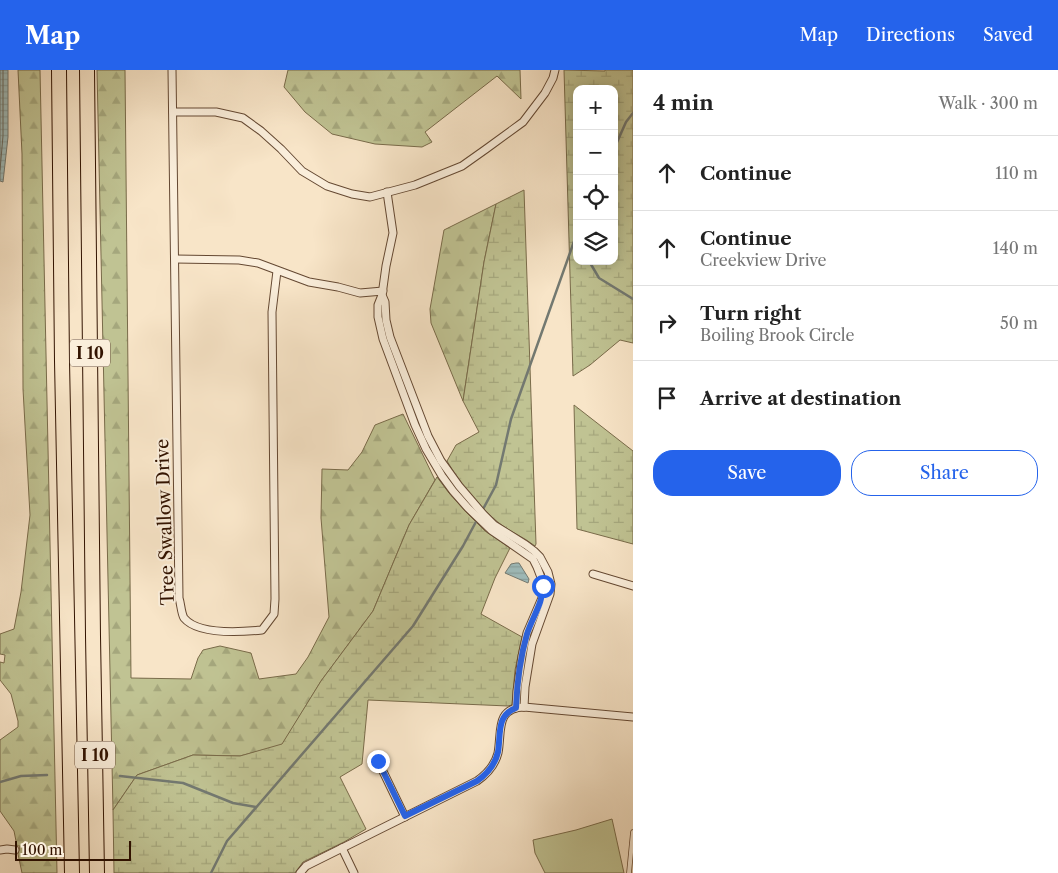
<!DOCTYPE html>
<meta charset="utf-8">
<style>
body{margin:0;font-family:"Libre Caslon Text",serif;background:#f2f2f2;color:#222}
.controls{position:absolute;right:15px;top:15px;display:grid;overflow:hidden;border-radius:10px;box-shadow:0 2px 12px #0003}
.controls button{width:45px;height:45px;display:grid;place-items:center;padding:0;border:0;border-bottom:1px solid #e0e0e0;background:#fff;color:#222;font:25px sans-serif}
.scale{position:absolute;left:15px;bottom:12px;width:116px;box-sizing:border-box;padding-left:5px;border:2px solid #321300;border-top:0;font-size:14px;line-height:18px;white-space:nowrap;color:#321300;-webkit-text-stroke:4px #faeedb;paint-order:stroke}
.stop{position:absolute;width:15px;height:15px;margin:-11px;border:4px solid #2563eb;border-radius:50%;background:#fff}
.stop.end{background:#2563eb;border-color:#fff;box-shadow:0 1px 5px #0008}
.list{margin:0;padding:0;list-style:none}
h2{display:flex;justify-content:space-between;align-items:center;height:65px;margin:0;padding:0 20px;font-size:21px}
h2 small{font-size:16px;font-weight:400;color:#767676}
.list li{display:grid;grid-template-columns:32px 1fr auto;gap:15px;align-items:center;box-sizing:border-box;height:75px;padding:0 20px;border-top:1px solid #e0e0e0}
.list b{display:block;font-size:19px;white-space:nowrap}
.list p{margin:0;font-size:16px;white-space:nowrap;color:#767676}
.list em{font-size:16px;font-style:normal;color:#767676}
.actions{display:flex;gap:10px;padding:15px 20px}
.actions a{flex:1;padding:11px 0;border:1px solid #2563eb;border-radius:20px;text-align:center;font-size:18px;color:#2563eb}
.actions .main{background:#2563eb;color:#fff}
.icon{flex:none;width:28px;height:28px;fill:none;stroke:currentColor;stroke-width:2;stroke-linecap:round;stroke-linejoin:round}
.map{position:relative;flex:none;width:633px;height:803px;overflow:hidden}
header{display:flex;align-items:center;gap:30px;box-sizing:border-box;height:70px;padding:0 25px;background:#2563eb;color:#fff}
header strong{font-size:24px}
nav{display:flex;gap:28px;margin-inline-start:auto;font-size:18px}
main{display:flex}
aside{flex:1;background:#fff}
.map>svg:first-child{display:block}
</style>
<header>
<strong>Map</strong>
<nav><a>Map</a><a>Directions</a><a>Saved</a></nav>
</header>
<main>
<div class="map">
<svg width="633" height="803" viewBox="0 0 633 803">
<defs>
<pattern id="forest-firs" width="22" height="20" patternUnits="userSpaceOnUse" patternTransform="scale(1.25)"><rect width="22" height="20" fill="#c0c393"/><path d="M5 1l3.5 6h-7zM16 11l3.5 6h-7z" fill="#a5a77d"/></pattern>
<pattern id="wetland-marsh" width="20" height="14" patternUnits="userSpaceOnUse" patternTransform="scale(1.25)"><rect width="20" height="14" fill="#c0c393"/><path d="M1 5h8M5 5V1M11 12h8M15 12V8" fill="none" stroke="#a5a77d"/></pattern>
<pattern id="water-rules" width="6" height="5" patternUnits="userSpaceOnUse" patternTransform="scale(1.25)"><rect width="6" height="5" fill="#9fbdbd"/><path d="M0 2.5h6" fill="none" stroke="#89a2a1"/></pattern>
</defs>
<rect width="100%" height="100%" fill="#f8e5c8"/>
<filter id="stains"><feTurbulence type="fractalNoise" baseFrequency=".004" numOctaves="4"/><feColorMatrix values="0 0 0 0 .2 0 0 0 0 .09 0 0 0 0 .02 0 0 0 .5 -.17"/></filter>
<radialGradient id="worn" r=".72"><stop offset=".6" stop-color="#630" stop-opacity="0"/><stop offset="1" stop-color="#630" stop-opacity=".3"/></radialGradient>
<g fill="url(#forest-firs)" stroke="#796b4a">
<polygon points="18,0 40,0 57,803 22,803 18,784 20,776 17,776 14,761 0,741 0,670 18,657 18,651 11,624 0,610 0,592 4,593 5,585 0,584 0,564 14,559 21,522 30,445 23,319 22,84"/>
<polygon points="97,0 125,0 131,608 191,609 198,588 203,580 220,576 251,583 259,609 296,604 308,587 329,547 321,448 322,399 348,400 362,382 375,355 403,344 435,410 409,455 373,541 321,611 282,675 240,686 193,685 137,705 113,740"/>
<polygon points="288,0 520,0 521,29 497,6 425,62 432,72 422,77 375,74 332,64 305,42 284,17"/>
<polygon points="496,134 484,192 463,331 431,253 430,239 444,160"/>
</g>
<g fill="url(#wetland-marsh)" stroke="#796b4a" fill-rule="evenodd">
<path d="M 564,0 L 605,1 L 605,0 L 633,0 L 633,273 L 620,270 L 590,295 L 573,306 ZM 577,19 L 614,19 L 614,191 L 577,191 Z"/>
<path d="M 524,120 L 536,474 L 535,476 C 524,467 510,462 499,453 C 478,437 460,413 447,391 L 456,375 L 479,362 L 463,331 L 484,192 L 496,134 Z"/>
<polygon points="574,335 633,381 633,474 577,459"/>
<polygon points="437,407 449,423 467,443 485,461 510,478 495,508 481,544 522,567 515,600 512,635 508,636 368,630 362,694 340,707 366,759 344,772 303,792 295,803 114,803 113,740 137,705 193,685 240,686 282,674 321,611 373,541 409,455"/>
</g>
<polygon fill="#c0c393" stroke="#796b4a" points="612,749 624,803 545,803 535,783 533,770 576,760"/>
<g fill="url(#water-rules)" stroke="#737971">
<polygon points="0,0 8,0 8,67 3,112 0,111"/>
<polygon points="516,493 519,493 529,509 528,513 505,503 511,494"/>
</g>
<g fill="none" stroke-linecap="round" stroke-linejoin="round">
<polyline stroke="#68685e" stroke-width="1" points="0,100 3,66 3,0"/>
<g stroke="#737971" stroke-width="2.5">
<polyline points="614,79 626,52 633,43"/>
<polyline points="589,191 599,208 633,229"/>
<polyline points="482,441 496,415 511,349 577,163"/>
<polyline points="120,706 183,713 233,733 256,737"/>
<polyline points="0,712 21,706 47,705"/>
<polyline points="211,803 227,771 413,556 463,476 478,448"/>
</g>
<defs>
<polyline id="service" points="629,803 633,762"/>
<g id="minor">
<path d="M 172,0 L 179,528 C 181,534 181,543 184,548 C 198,565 242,562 262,560 L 274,544 L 275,529 L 272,242 L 277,201"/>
<polyline points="173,42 216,42 243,48 261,61 281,79 302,101 327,116 352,124 370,127 415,115 462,96 486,79 523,52 545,23 553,8 555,0"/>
<polyline points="387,122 393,163 386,196 382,225 378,235 378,247 383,269 415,355 426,379 442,406 453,421 468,438 491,460 533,489 537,497 542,510 543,516 542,528 527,563 522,586 517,621 516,638"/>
<polyline points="175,189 239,190 258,193 309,212 338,217 360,223 383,221"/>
<polyline points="382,225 385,232 386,250 390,267 428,366 441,391 459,416 483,444 494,455 526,475 534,481 540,487 548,502 551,514 550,524 532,574 525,617 524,637"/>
<polyline points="593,504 633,516"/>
<polyline points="378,691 405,747"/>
<polyline points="342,778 354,803"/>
<polyline points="0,780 7,779 15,780"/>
<path d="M 300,803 L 306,796 L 477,711 C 487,704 495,695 498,683 C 502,662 495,638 524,637 L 633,647"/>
</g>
<g id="motorway">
<polyline points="59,0 62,291 72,803"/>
<polyline points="87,0 93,566 97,803"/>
</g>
</defs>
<use href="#service" stroke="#644832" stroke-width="5.5"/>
<use href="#minor" stroke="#644832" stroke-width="9"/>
<use href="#motorway" stroke="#321300" stroke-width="16"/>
<use href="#service" stroke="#faeedb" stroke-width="4"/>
<use href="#minor" stroke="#faeedb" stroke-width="7"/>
<use href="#motorway" stroke="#f8e5c8" stroke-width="14"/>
</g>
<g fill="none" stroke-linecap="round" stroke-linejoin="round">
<path stroke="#2563eb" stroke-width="6" d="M 378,691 L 405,746 L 477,711 C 487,704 495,695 498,682 C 501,665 496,645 516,638 C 517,613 520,588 527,564 C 532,548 543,533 543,516"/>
</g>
<g text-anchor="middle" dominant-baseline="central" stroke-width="4" stroke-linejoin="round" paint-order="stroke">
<g fill="#faeedb" stroke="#6e5542" stroke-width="1">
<rect x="70" y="269.5" width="40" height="27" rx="4"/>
<rect x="75" y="671.5" width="40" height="27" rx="4"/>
</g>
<g font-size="16" font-weight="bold" fill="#321300">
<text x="90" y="283">I 10</text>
<text x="95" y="685">I 10</text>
</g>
<g font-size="18" fill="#321300" stroke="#faeedb">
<text transform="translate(165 452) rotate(-92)">Tree Swallow Drive</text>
</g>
</g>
<rect width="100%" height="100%" filter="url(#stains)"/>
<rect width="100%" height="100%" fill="url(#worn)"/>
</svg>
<div class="controls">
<button>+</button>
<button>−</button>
<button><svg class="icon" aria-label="locate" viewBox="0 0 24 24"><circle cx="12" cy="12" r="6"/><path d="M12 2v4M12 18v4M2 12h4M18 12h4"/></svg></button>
<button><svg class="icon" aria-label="layers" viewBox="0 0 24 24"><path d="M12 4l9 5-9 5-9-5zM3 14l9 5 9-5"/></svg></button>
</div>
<div class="scale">100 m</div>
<div class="stop" style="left:543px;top:516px"></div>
<div class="stop end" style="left:378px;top:691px"></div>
</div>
<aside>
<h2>4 min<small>Walk · 300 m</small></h2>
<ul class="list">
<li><svg class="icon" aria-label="ahead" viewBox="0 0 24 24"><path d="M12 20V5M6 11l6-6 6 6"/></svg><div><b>Continue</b></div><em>110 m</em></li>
<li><svg class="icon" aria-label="ahead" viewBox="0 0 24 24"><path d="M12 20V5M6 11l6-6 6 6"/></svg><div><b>Continue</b><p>Creekview Drive</p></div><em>140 m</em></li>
<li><svg class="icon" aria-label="right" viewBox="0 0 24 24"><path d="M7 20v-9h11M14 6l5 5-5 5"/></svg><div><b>Turn right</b><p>Boiling Brook Circle</p></div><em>50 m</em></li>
<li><svg class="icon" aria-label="arrive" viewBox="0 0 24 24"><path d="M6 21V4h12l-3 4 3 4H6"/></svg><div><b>Arrive at destination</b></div></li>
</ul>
<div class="actions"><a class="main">Save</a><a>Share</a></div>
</aside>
</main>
